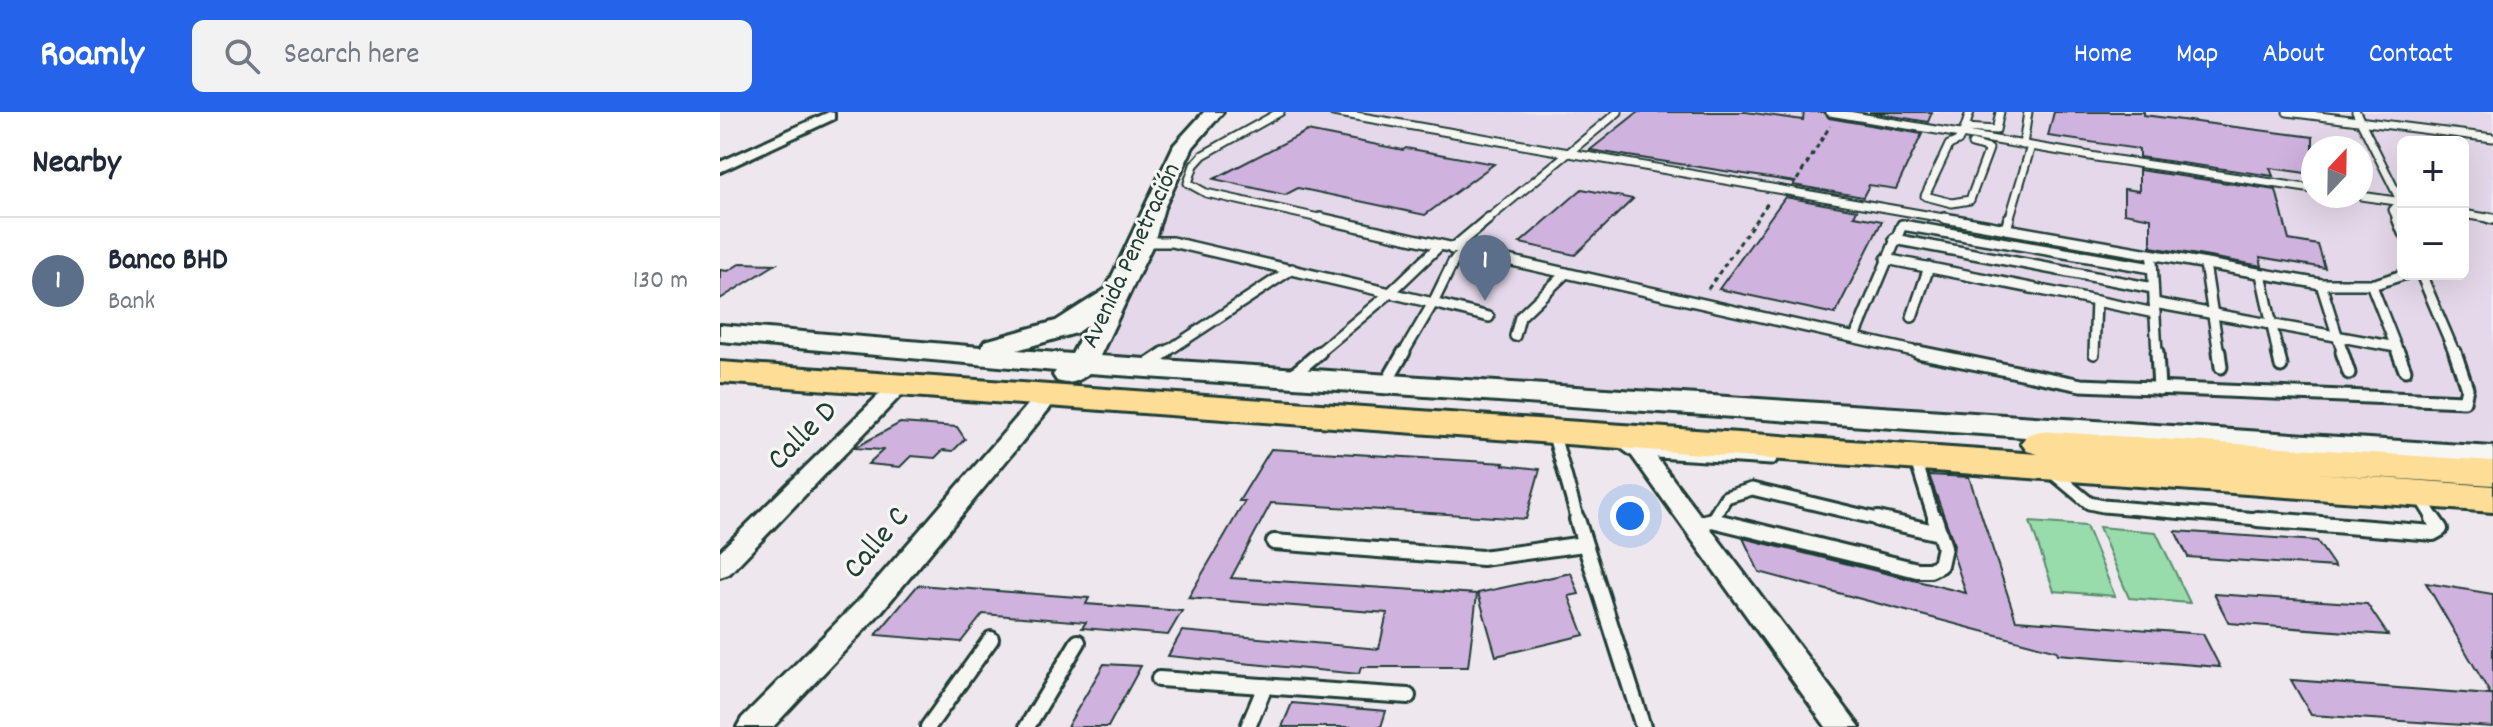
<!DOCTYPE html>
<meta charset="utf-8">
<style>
body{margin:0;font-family:Dekko,sans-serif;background:#f2f2f3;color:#1f2937}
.controls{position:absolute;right:24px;top:24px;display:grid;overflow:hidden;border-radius:12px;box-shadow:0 8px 32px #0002}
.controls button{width:72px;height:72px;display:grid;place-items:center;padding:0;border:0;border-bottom:2px solid #e0e1e3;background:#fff;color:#1f2937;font:40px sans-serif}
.compass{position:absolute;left:1581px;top:24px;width:72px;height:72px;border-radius:50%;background:#fff;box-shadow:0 8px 32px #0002;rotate:22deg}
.you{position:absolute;left:910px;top:404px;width:28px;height:28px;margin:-20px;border:6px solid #fff;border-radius:50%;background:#1a73e8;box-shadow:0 0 0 12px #1a73e833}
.badge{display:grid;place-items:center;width:52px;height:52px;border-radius:50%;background:#2563eb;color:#fff;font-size:26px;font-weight:700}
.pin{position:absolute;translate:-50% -66px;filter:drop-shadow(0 2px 4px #0008)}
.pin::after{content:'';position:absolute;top:42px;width:28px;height:24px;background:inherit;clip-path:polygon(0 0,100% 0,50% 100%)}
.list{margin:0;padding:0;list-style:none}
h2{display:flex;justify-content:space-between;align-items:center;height:104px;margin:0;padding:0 32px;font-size:34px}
h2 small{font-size:26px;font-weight:400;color:#747a83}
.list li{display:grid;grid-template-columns:52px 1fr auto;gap:24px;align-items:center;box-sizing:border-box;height:128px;padding:0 32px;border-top:2px solid #e0e1e3}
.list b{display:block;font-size:30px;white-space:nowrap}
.list p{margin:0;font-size:26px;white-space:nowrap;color:#747a83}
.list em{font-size:26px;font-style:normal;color:#747a83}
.icon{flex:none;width:44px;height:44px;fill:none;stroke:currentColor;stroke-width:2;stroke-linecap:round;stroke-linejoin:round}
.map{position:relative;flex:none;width:1773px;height:615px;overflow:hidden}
header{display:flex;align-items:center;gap:48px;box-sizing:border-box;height:112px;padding:0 40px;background:#2563eb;color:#fff}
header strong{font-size:38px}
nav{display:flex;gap:44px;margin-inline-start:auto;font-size:28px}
.search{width:560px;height:72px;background:#f2f2f3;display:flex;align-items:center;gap:20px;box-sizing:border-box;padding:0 28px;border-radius:12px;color:#747a83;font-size:30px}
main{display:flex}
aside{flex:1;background:#fff}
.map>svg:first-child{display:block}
</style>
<header>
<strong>Roamly</strong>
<div class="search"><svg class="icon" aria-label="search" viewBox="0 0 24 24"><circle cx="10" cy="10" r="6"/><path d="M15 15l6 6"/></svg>Search here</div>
<nav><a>Home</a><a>Map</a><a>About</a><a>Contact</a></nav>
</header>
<main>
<aside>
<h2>Nearby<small></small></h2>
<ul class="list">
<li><span class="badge" style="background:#5c6f8a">1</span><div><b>Banco BHD</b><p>Bank</p></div><em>130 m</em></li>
</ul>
</aside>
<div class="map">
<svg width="1773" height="615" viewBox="0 0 1773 615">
<rect width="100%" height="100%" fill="#eee8ee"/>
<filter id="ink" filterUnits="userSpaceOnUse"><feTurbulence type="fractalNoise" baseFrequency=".0125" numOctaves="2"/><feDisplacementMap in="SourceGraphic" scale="16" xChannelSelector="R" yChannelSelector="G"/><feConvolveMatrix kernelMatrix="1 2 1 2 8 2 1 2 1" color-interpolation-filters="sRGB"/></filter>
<g filter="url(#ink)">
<path fill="#e5d8ea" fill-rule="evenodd" d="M 550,0 L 1773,0 L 1773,358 L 367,261 L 476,39 ZM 1683,30 L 1743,30 L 1743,162 L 1683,162 ZM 1593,36 L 1641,36 L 1641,84 L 1593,84 Z"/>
<g fill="#97dcaa" stroke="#5b8c6f" stroke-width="2">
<polygon points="1310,410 1366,414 1395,484 1334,479"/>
<polygon points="1379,415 1436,420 1470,491 1409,486"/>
</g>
<g fill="#d0b2df" stroke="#1f3d34" stroke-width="2">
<polygon points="918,0 1026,0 1083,8 1084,0 1104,0 1109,6 1202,22 1176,77 1149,73 1143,85 1073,73 1075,70 870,38"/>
<polygon points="1149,0 1212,0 1208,10"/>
<polygon points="1334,0 1424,0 1424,3 1593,25 1593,62 1550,56 1553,64 1419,45 1419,37 1328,24"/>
<polygon points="587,19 683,38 686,36 774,52 705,103 578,76 565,83 494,67"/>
<polygon points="1419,58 1556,78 1569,128 1598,133 1605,156 1540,145 1542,154 1431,135 1431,106 1404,101 1404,77 1419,79"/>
<polygon points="862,77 913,87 855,143 800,131"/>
<polygon points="1065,85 1137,98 1134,104 1162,109 1115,202 999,177"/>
<polygon points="21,151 56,152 0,187 0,158 8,159"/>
<polygon points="180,311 237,315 245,327 233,339 223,338 215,346 191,344 180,355 148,352 163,338 134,336"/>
<polygon points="551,337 784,351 783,353 820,357 806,407 551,391 511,466 757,482 748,555 641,555 639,562 448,544 462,519 659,537 667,501 468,486 525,389 519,389"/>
<polygon points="1209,363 1249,365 1296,508 1483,522 1500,555 1338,542 1337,539 1039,460 1023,426 1246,481 1233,442 1234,432"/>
<polygon points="1455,419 1597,429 1615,455 1468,445"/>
<polygon points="851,461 859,482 849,484 864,523 776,544 758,481"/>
<polygon points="1706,471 1773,482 1773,615 1591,603 1571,568 1771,583"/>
<polygon points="198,473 369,486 366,492 462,499 448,523 362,516 366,510 263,502 241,530 156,523"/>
<polygon points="1494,482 1647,492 1668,523 1509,511"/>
<polygon points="384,552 421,554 388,615 347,615"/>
<polygon points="572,591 666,599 661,615 562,615"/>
</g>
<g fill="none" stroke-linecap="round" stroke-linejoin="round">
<defs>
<g id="lane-far3">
<polyline points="560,0 483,43 474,53 468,71 486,81 608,108"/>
<polyline points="613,0 1235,108"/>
<polyline points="1110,0 1376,45 1593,77"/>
<polyline points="1567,0 1773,26"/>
<polyline points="1636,0 1681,90 1673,98 1678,108"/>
<polyline points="1245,16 1250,0"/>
<polyline points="1252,32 1269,37 1250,88 1232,91 1205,84 1229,33 1238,29 1245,16 1276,18 1280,0"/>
<polyline points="1303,33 1308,0"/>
<polyline points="1641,84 1683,90"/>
<polyline points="1743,102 1773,107"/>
<polyline points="767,108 898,0"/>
<polyline points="1289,108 1311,34"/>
</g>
<g id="lane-far2">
<polyline points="600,106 1207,242"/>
<polyline points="1224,106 1601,172 1655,172 1686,162"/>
<polyline points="1677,106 1683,121"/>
<polyline points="1769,106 1773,107"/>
<polyline points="1286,117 1289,106"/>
<polyline points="1174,127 1433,176"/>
<polyline points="422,130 452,130 713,191 683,242"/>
<polyline points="732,137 769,106"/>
<polyline points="744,140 733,150 713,191 769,205"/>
<polyline points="1166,147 1376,189 1374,242"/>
<polyline points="1432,149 1437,242"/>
<polyline points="1485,152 1499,242"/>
<polyline points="1541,162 1558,242"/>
<polyline points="1701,162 1735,242"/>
<polyline points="1601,172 1623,242"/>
<polyline points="1376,189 1435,201"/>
<polyline points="1434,191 1676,235 1652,174"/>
<polyline points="1192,205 1209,155"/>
<polyline points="795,224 800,205 846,161"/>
<polyline points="1135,225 1182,113 1432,156"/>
<polyline points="1676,235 1679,242"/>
<polyline points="443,242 572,157"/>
<polyline points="597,242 670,181 719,134"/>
</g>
<g id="lane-far1">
<polyline points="1198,240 1361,273 1744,289 1747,276 1735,240"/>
<polyline points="1437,240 1439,277"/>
<polyline points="1499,240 1501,255"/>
<polyline points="1558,240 1561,254"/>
<polyline points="1622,240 1629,261"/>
<polyline points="1678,240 1685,258"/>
<polyline points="422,256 446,240"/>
<polyline points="570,265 600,240"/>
<polyline points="665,273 684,240"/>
<polyline points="833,320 858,409"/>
<polyline points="920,339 1051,347"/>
<polyline points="1192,346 1198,355 1215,409"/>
<polyline points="1333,361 1369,391 1383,394 1561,409"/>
<polyline points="1700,385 1715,409"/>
<polyline points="992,408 1006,385 1032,377 1166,409"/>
<polyline points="990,409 994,409"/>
</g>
<g id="lane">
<polyline points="857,407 923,615"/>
<polyline points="1158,407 1219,421"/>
<polyline points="1537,407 1713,421 1720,417 1713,407"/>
<polyline points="975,413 992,408 1197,458 1210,458 1220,453 1224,435 1215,407"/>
<polyline points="554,430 762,446 864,432"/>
<polyline points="439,567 688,584"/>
<polyline points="208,615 271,527"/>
<polyline points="307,615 358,530"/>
<polyline points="528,615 545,574"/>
</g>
<g id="street">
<polygon points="109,0 114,1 114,7 0,60 0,50"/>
<polygon points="180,267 190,273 187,277 9,462 0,465 0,439 173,269"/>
<polygon points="326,280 334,281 337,286 334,291 162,499 53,615 17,615 22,606 142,485 318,281"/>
<polygon points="895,317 928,334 1140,615 1106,615 912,344 884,324 887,319"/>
</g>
<path id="secondary" d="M 484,0 L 503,0 L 473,35 L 444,96 L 434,130 L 380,244 L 1773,335 L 1773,357 L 369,261 C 358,270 351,273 337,269 L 333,263 L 336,259 L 0,229 L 0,213 L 261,235 L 265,229 L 336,209 L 386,177 L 454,33 ZM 367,213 L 352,242 L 297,238 L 356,221 Z"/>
<polygon id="primary" points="0,250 1318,342 1307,339 1301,331 1307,323 1320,319 1773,349 1773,373 1594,361 1773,374 1773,400 0,270"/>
</defs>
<use href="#lane-far3" stroke="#1f3d34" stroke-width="11"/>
<use href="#lane-far2" stroke="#1f3d34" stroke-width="14"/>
<use href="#lane-far1" stroke="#1f3d34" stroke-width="17"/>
<use href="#lane" stroke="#1f3d34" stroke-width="20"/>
<use href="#street" stroke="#1f3d34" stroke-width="6"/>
<use href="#secondary" stroke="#1f3d34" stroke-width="6"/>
<use href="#primary" stroke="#1f3d34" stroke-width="6"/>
<g stroke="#1f3d34" stroke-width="3" stroke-dasharray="5 4" stroke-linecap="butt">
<polyline points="1077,68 1110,14"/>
<polyline points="988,177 1049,89"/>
</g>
<use href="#lane-far3" stroke="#f6f6f2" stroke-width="7"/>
<use href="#lane-far2" stroke="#f6f6f2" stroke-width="9"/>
<use href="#lane-far1" stroke="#f6f6f2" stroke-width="11"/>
<use href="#lane" stroke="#f6f6f2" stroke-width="14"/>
<use href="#street" fill="#f6f6f2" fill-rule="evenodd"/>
<use href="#secondary" fill="#f6f6f2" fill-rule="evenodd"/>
<use href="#primary" fill="#fedd96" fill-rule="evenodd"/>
</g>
</g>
<g text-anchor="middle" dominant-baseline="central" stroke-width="6" stroke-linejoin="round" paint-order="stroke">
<g font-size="26" fill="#1f3d34" stroke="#f6f6f2">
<text transform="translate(412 144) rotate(-65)">Avenida Penetración</text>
</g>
<g font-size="32" fill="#1f3d34" stroke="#f6f6f2">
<text transform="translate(84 325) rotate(-45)">Calle D</text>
<text transform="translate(158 432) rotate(-50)">Calle C</text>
</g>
</g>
</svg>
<div class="controls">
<button>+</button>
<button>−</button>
</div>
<svg class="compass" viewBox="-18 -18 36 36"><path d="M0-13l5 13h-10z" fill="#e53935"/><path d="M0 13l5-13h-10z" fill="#747a83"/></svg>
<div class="you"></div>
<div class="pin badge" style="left:765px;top:189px;background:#5c6f8a">1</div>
</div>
</main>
